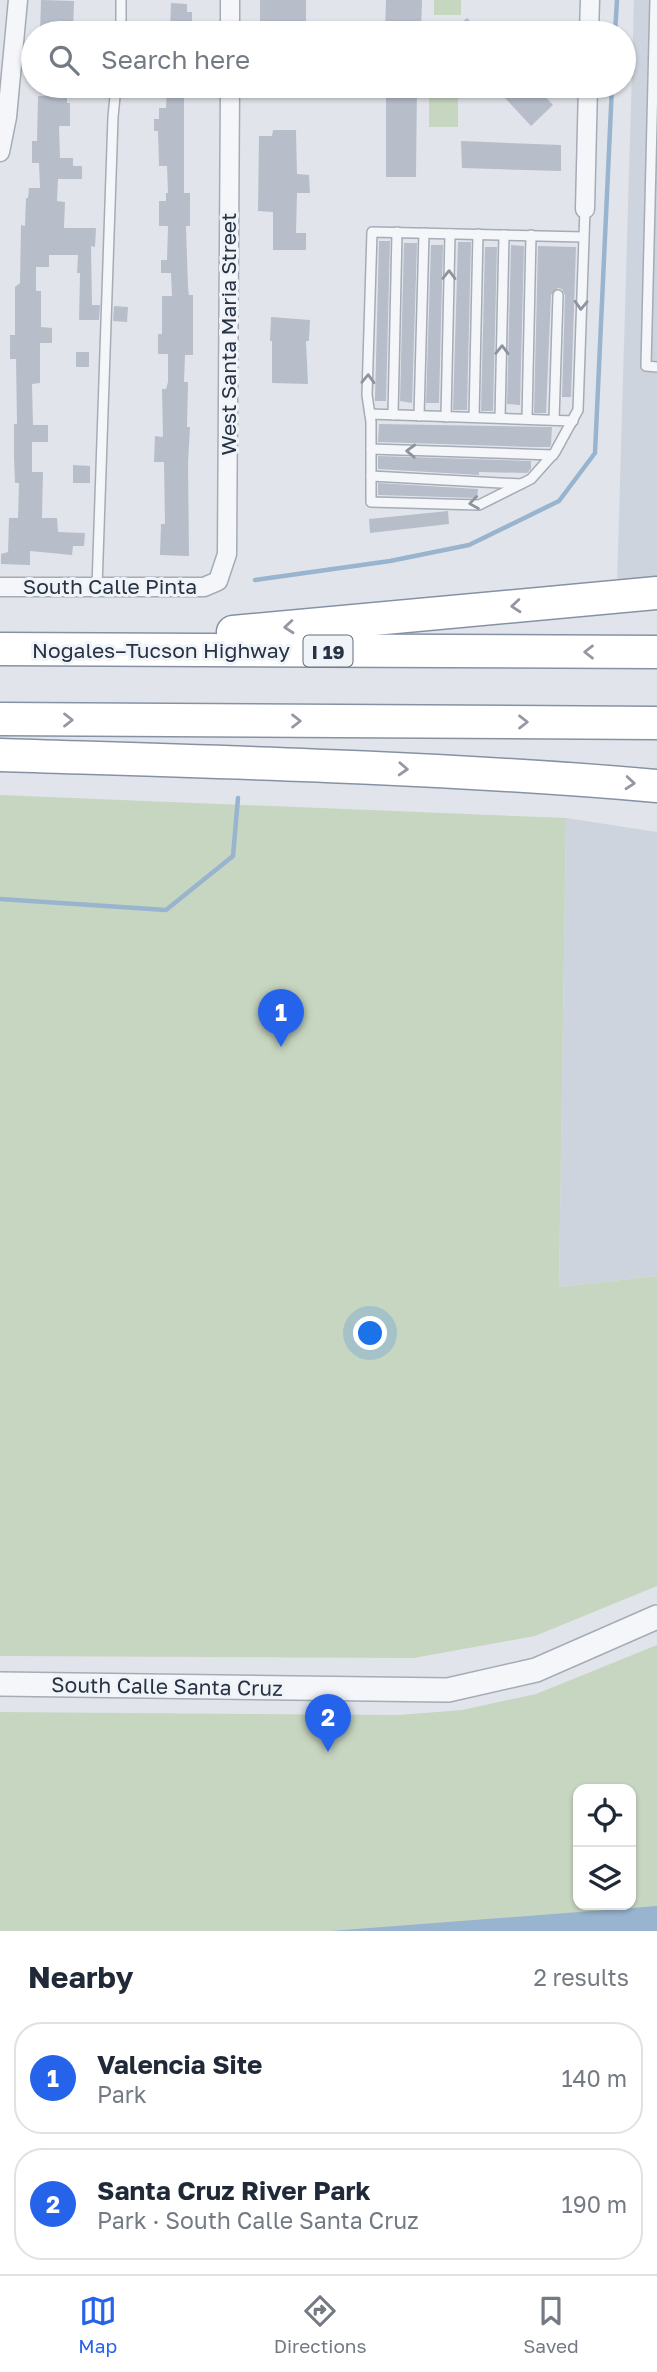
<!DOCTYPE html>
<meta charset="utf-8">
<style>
body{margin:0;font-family:"Golos Text",sans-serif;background:#f2f2f3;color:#1f2937}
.controls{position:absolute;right:21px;bottom:21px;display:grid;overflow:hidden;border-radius:14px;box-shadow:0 2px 5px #0004}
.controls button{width:63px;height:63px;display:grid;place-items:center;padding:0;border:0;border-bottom:2px solid #e0e1e3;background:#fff;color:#1f2937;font:35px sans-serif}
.you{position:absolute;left:371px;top:1334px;width:24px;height:24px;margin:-18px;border:5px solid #fff;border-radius:50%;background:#1a73e8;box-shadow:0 0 0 10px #1a73e833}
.badge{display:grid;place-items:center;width:46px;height:46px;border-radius:50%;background:#2563eb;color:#fff;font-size:23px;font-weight:700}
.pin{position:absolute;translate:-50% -58px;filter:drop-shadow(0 2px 4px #0008)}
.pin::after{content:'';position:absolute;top:37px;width:24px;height:21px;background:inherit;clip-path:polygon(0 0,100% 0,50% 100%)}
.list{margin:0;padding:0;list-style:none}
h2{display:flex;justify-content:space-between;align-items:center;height:91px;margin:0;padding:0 28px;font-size:30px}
h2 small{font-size:23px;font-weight:400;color:#747a83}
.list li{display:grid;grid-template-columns:46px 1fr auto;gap:21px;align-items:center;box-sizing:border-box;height:112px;margin:0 14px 14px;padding:0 14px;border:2px solid #e0e1e3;border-radius:28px}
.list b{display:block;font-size:26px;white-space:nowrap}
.list p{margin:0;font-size:23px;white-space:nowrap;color:#747a83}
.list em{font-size:23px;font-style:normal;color:#747a83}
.icon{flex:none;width:38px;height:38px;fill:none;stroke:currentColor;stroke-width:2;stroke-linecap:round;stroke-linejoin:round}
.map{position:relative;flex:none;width:657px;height:1931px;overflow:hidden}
.search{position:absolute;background:#fff;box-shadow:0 2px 5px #0004;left:21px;right:21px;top:21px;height:77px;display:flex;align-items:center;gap:18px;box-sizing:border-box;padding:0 24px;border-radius:38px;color:#747a83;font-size:26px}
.sheet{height:343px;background:#fff}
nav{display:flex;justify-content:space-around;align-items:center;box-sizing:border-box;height:98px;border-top:2px solid #e0e1e3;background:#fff;font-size:19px;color:#747a83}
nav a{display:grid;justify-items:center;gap:4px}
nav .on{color:#2563eb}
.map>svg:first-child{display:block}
</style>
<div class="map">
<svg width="657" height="1931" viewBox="0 0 657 1931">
<rect width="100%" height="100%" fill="#e1e5eb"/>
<g fill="#ced4dd">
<polygon points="634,0 657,0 657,580 617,585"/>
<polygon points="566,818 657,832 657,1276 559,1287"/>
</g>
<g fill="#c7d6c1" fill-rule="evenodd">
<rect x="434" y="0" width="27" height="15"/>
<rect x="429" y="93" width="29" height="34"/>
<polygon points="0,795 566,818 559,1287 657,1276 657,1586 535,1636 414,1658 0,1656"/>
<path d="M 657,1645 L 657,1931 L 0,1931 L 0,1712 L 399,1715 L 462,1710 L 536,1694 ZM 578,1789 L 631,1789 L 631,1905 L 578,1905 Z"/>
</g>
<polygon fill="#98b4ce" points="657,1906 657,1931 330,1931"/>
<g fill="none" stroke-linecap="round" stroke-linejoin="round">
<g stroke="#98b4ce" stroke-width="4.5">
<polyline points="615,33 617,0"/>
<polyline points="255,580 390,561 469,545 559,501 595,453 612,86"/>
<polyline points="0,899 166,910 233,856 238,798"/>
</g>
</g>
<g fill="#b7bec9">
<polygon points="41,0 74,1 73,33 40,33"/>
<polygon points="260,0 306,0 306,26 297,26 298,33 275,33 276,25 260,25"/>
<polygon points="386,0 422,0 421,33 385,33"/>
<polygon points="171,3 187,4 187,12 192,12 192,33 170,33"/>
<polygon points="467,18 482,33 450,33"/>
<polygon points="167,86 184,86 184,193 190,193 190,226 186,226 188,288 189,295 193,295 193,355 185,355 184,382 188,382 187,427 190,427 188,463 189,556 160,555 161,524 165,524 164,462 154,462 155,436 163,437 162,389 166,389 168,382 168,354 158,354 158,334 162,334 162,296 172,296 171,273 161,273 161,260 167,260 168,226 159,226 159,201 166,201 166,193 168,193 167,166 159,166 158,131 154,131 154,119 159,119 159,108 166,108"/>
<polygon points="386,86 417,86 416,177 386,177"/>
<polygon points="494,86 535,86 553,105 531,126"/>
<polygon points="67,95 67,103 70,103 70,126 59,126 60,158 73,158 73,166 82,166 82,179 58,179 57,201 65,202 64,228 96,228 95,247 91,246 92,305 100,305 99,320 79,320 80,273 77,273 78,255 49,255 49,267 36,267 36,291 41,291 41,327 52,328 52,343 40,343 40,383 32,384 33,425 48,425 48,442 32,442 32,472 43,472 42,518 57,518 58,532 85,533 84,546 73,546 72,555 30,551 30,565 1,564 1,554 8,552 9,518 18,518 19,483 15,483 14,457 14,424 17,424 16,359 10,359 10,335 15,335 15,287 20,283 21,225 25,226 26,198 28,198 29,188 40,188 39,163 32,163 32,141 37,141 38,96"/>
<polygon points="273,130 296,130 297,174 309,175 310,193 297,193 296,233 306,233 306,250 273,250 273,212 258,211 259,136 272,136"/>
<polygon points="461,141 561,145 561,171 462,168"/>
<polygon points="379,241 390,241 386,401 375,401 375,399"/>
<polygon points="458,242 471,242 467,410 453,410"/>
<polygon points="404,243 417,243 412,403 400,401"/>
<polygon points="431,245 443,245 439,403 426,403"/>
<polygon points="511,245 524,246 520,405 507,404"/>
<polygon points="538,246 576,247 571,397 562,397 565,295 562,289 558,288 551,295 546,413 534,413"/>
<polygon points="485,247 497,247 493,411 481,411"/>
<polygon points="114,306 128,307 127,322 113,321"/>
<polygon points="271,317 310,320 309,341 306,341 308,384 272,383 272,341 270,341"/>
<rect x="76" y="352" width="13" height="15"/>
<polygon points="379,424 552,427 551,444 550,447 531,447 378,442"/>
<polygon points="378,456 531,461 531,469 527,473 479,472 479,475 378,469"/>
<polygon points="73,465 90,466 90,483 73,483"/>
<polygon points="378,483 478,489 477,498 378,495"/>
<polygon points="448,511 449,524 370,533 369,519"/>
</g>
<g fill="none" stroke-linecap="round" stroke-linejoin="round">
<defs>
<g id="service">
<polyline points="121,0 121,33"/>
<polyline points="655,0 646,366 657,367"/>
<polyline points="583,237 372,232 367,395 371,422 371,502 479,505 531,479 555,452 578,410 585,209"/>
<polyline points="370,414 573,421"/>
<polyline points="393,415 397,232"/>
<polyline points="419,416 424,233"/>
<polyline points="446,417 450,234"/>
<polyline points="474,417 478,234"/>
<polyline points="500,418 504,235"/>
<polyline points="527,419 531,235"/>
<polyline points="554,420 558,295"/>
<polyline points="371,449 553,455"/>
<polyline points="371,476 521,484"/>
<polyline points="97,587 113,117 116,86"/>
</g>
<g id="minor">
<polyline points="230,33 230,0"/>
<polyline points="589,33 590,0"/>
<polyline points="0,152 7,117 18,0"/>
<polyline points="585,209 588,86"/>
<polyline points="0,587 204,587 218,581 227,554 230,86"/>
</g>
<polyline id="tertiary" points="0,1684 448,1690 536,1670 657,1617"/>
<g id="motorway">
<polyline points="233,632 657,593"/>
<polyline points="0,649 657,652"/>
<polyline points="0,719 657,723"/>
<path d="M 0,755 C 219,762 438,767 657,786"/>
</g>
</defs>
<use href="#service" stroke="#a5acb6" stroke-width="12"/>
<use href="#minor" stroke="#a5acb6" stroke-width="21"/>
<use href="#tertiary" stroke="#a5acb6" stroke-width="26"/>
<use href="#motorway" stroke="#8692a3" stroke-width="35"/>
<use href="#service" stroke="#f4f6f9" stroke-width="9"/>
<use href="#minor" stroke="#f4f6f9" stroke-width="18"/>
<use href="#tertiary" stroke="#f4f6f9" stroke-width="23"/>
<use href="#motorway" stroke="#fff" stroke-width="32"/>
</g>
<defs><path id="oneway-chevron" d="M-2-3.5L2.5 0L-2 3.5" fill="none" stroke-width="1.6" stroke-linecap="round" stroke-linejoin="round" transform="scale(1.75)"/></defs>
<g stroke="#8e949e">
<use href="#oneway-chevron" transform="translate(449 275) rotate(-89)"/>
<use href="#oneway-chevron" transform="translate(581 305) rotate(92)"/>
<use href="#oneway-chevron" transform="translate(502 350) rotate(-89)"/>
<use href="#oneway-chevron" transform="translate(368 379) rotate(-88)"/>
<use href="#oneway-chevron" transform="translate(411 451) rotate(-178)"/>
<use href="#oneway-chevron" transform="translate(474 503) rotate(172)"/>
</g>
<g stroke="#9398a2">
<use href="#oneway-chevron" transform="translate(516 606) rotate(175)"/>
<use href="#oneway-chevron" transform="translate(289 627) rotate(175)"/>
<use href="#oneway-chevron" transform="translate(589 652) rotate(-180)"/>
<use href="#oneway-chevron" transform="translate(68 720)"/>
<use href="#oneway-chevron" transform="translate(296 721)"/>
<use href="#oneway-chevron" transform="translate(523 722)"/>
<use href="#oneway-chevron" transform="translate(403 769) rotate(3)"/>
<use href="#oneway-chevron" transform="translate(630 783) rotate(5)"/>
</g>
<g text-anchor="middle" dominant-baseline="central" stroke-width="6" stroke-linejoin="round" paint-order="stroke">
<rect fill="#f0f4f8" stroke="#636c7a" stroke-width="2" x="303.5" y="635.5" width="49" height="31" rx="5"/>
<g font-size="19" font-weight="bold" fill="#273244">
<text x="328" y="651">I 19</text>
</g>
<g font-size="21" fill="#273244" stroke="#f0f4f8">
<text transform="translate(228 334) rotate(-90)">West Santa Maria Street</text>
<text x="110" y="586">South Calle Pinta</text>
<text x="161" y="650">Nogales–Tucson Highway</text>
<text transform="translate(167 1686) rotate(1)">South Calle Santa Cruz</text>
</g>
</g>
</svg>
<div class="controls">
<button><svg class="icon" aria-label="locate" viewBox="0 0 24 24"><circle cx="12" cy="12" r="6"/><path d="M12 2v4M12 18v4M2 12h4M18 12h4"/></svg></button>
<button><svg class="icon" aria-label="layers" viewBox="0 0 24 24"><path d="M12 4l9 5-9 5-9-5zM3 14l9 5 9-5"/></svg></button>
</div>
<div class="you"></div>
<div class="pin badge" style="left:281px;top:1047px">1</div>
<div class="pin badge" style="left:328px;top:1752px">2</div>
<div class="search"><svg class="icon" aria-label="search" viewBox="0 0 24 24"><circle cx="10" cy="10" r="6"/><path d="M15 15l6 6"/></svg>Search here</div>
</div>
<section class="sheet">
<h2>Nearby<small>2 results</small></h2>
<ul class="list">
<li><span class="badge">1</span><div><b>Valencia Site</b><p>Park</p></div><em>140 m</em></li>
<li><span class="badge">2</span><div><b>Santa Cruz River Park</b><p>Park · South Calle Santa Cruz</p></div><em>190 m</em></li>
</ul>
</section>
<nav>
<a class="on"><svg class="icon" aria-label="map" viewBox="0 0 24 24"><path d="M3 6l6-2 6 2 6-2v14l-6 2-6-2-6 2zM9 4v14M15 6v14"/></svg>Map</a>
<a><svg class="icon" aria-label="directions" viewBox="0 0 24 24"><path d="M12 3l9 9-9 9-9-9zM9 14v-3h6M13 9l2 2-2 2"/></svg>Directions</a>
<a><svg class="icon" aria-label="saved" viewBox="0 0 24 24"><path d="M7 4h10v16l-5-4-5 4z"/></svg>Saved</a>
</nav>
